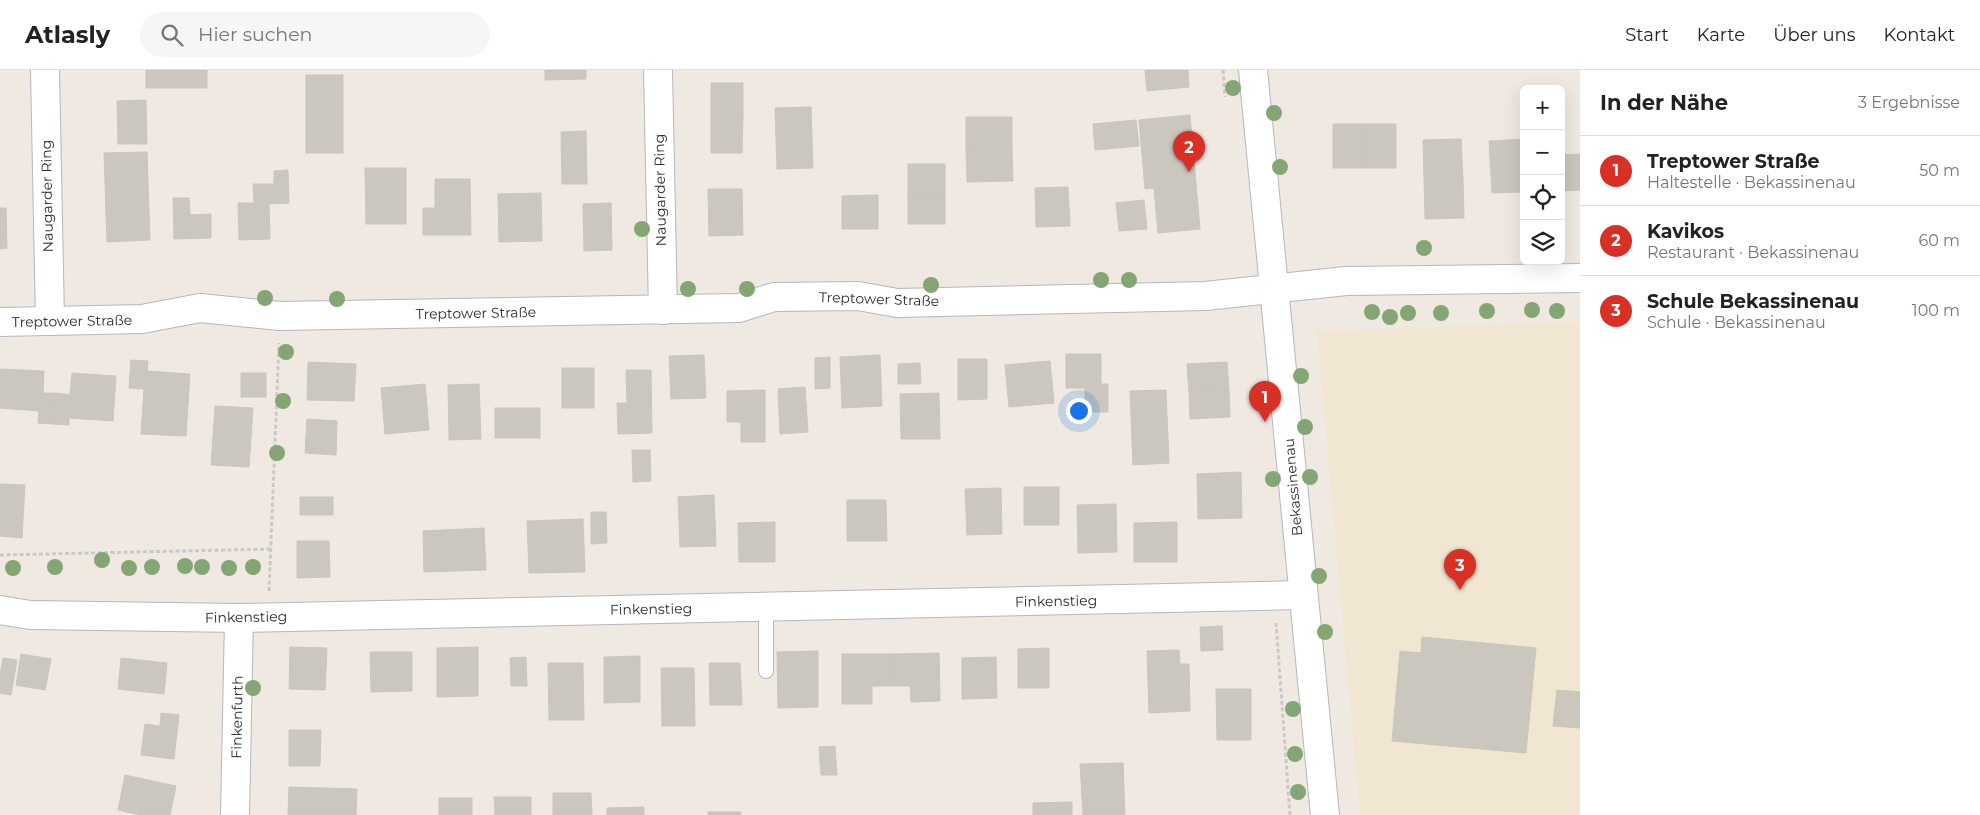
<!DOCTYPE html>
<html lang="de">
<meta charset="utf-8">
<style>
body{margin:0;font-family:Montserrat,sans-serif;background:#f6f6f6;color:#222}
.controls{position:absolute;right:15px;top:15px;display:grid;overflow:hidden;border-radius:8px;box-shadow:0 5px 20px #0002}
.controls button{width:45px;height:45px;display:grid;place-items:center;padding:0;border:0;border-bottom:1px solid #e0e0e0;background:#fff;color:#222;font:25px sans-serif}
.you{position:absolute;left:1078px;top:340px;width:18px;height:18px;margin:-12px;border:4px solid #fff;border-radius:50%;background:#1a73e8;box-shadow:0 0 0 8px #1a73e833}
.badge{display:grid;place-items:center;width:32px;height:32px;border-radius:50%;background:#d93025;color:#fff;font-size:16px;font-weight:700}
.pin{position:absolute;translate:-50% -41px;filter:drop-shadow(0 1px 2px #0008)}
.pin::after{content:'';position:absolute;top:26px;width:18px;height:15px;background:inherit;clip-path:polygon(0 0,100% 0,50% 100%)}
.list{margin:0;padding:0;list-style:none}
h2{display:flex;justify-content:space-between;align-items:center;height:65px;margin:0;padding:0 20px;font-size:21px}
h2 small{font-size:16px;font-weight:400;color:#767676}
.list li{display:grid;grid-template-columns:32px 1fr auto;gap:15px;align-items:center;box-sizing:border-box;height:70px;padding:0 20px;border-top:1px solid #e0e0e0}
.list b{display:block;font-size:19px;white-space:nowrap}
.list p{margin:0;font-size:16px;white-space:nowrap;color:#767676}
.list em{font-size:16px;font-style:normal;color:#767676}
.icon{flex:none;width:28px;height:28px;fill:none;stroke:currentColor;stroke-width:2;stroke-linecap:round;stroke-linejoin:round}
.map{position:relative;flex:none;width:1580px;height:745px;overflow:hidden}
header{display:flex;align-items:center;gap:30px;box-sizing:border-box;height:70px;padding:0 25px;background:#fff;border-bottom:1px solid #e0e0e0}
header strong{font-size:24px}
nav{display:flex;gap:28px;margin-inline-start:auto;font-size:18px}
.search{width:350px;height:45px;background:#f6f6f6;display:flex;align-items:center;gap:12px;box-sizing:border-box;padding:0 18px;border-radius:28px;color:#767676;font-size:19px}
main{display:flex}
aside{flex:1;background:#fff}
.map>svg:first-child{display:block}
</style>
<header>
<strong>Atlasly</strong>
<div class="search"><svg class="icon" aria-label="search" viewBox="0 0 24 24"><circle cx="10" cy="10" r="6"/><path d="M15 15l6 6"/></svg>Hier suchen</div>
<nav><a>Start</a><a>Karte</a><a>Über uns</a><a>Kontakt</a></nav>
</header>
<main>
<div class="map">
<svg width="1580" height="745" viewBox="0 0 1580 745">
<rect width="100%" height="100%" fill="#efe9e1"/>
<polygon fill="#f0e6d1" points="1580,252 1580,745 1360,745 1317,261"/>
<g fill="#cbc7bf" stroke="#cbc5ba">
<rect x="146" y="0" width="61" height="18"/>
<polygon points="545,0 586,0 586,9 545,10"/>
<polygon points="1145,0 1188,0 1189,17 1147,21"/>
<rect x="306" y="5" width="37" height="78"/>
<rect x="711" y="13" width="32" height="34"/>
<polygon points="146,30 147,74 118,74 117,31"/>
<polygon points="811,37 813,98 777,99 775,38"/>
<polygon points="1190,45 1200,159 1158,163 1154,118 1145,119 1139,50"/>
<polygon points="711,47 743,47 742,83 711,83"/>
<polygon points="966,47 1012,47 1012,79 966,80"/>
<polygon points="1136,50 1139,76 1095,80 1093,54"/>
<polygon points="1333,54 1364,54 1365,98 1333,98"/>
<polygon points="1364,54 1396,54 1396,98 1365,98"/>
<polygon points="586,61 587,114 562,114 561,62"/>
<polygon points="1461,69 1463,109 1424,109 1423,70"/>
<polygon points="1524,69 1524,122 1492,123 1489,71"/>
<polygon points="1012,79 1013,111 967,112 966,80"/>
<polygon points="147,82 150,170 107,172 104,83"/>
<polygon points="1580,84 1580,120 1561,121 1561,85"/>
<rect x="908" y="94" width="37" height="30"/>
<polygon points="365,98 406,98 406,154 366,154"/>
<polygon points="288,100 289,133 269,134 270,169 239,170 238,133 254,133 253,114 274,114 274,101"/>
<polygon points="435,109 470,109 471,165 423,165 423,138 435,138"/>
<polygon points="1424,109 1463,109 1464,148 1425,149"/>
<polygon points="1068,117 1070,156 1036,157 1035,118"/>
<polygon points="708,119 742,119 743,165 709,166"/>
<polygon points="541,123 542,171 499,172 498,124"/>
<rect x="908" y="124" width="37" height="30"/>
<polygon points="878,125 878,159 842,159 842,126"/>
<polygon points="173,128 189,128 190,145 211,144 211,168 174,169"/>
<polygon points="1144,130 1147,159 1119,161 1116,133"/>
<polygon points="611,133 612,180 584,181 583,134"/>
<polygon points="0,138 6,138 7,178 0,179"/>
<polygon points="1066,284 1101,284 1101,314 1108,314 1108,342 1085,342 1085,318 1066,318"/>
<polygon points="704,285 706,328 671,329 669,286"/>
<polygon points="880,285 882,336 842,338 840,287"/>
<polygon points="830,287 830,318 815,319 815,288"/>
<polygon points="958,289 987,289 987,329 958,330"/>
<polygon points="131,290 148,291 147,301 190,304 186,366 141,364 144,319 129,318"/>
<polygon points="1050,291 1054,333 1009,337 1005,295"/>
<polygon points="308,292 356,294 354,331 307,330"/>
<polygon points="1227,292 1229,320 1189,322 1187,294"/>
<polygon points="920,293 921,314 898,314 898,294"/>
<rect x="562" y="298" width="32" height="40"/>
<polygon points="0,299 44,301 43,323 55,323 53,354 38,353 39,341 0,338"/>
<polygon points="626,300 651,300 652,363 618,364 617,333 627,333"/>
<polygon points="72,303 116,306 113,351 69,348 69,355 53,354 55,323 70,325"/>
<rect x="241" y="303" width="25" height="24"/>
<polygon points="425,314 429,360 385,364 381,318"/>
<polygon points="479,314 481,369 449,370 448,315"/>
<polygon points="805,317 808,362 780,364 778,319"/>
<polygon points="765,320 765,372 741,372 741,352 727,352 727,321"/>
<polygon points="1166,320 1169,393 1133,395 1130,321"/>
<polygon points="1229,320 1230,347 1190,349 1189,322"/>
<polygon points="939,323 940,369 901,369 900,324"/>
<polygon points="215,336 253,338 249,397 211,395"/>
<rect x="495" y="338" width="45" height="30"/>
<polygon points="307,349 337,351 336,385 305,383"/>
<polygon points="632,380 650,380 651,411 633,412"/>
<polygon points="1241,402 1242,448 1198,449 1197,404"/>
<polygon points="0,414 25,415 22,468 0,466"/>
<rect x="1024" y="417" width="35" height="38"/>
<polygon points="1001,418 1002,464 967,465 965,419"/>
<polygon points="714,425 716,476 680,477 678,427"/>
<rect x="300" y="427" width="33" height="18"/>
<polygon points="847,430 886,430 887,471 847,471"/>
<polygon points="1116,434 1117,482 1078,483 1077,435"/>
<polygon points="591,442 606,442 607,473 591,474"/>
<polygon points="583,449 585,502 529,503 527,451"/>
<polygon points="775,452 775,492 739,492 738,453"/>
<polygon points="1177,452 1177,492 1134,492 1134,453"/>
<polygon points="484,458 486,500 424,502 423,461"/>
<polygon points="297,471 329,471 330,507 297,508"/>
<polygon points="1222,556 1223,580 1201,581 1200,557"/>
<polygon points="1422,567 1536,578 1526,683 1392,671 1400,581 1421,583"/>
<polygon points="290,577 327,578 325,620 289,619"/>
<polygon points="478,577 478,626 437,627 437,578"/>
<polygon points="1049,578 1049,618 1018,618 1018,579"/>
<polygon points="1179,580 1180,594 1189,594 1190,641 1149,643 1147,581"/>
<polygon points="818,581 818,637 778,638 777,582"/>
<polygon points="370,582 412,582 412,621 371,622"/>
<polygon points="939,583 940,631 911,632 910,616 892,616 891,584"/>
<polygon points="21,584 51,589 45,620 16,615"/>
<polygon points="842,584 891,584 892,616 872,616 872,634 842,634"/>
<polygon points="640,586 640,632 604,633 604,587"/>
<polygon points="526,587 527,616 511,616 510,588"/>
<polygon points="996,587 997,628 962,629 962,588"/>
<polygon points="3,588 17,590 11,625 0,623 0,604"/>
<polygon points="121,588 167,593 164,624 118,619"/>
<polygon points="548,593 583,593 584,650 549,650"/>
<polygon points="709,593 740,593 742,635 710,635"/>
<polygon points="661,598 694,598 695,656 662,656"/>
<polygon points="1216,619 1251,619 1251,670 1217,670"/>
<polygon points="1557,620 1580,622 1580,658 1553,656"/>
<polygon points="161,643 179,645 174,689 141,685 145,654 160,656"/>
<polygon points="289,660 321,660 320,696 289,696"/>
<polygon points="835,676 837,705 821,705 819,677"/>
<polygon points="1123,693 1125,745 1083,745 1080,694"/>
<polygon points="125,705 176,716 170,745 141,745 118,740"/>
<polygon points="289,717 357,719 356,745 288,745"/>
<polygon points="553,723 591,723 592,745 553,745"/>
<polygon points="494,727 531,727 531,745 495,745"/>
<rect x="439" y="728" width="33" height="17"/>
<polygon points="1072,732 1072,745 1033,745 1033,733"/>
<polygon points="644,737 644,745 607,745 607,738"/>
<rect x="708" y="742" width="33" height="3"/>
</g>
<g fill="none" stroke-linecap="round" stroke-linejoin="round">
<defs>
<polyline id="lane" points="766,536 766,601"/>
<g id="street">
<polyline points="45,0 50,251"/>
<polyline points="658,0 663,240"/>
<polyline points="0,252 142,249 200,238 280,246 739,238 774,227 858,226 897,233 1205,226 1346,211 1580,208"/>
<polyline points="0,540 30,545 239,548 1303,525"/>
<polyline points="235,745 239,548"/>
</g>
<polyline id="secondary" points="1253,0 1325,745"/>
</defs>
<use href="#lane" stroke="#b4b7c1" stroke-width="16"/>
<use href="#street" stroke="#b4b7c1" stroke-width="30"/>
<use href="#secondary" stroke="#b4b7c1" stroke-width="30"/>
<g stroke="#c9c9c9" stroke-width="3" stroke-dasharray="4 2.5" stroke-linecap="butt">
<polyline points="1223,0 1225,27"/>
<polyline points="0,485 272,479"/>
<polyline points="269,521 279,273"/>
<polyline points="1276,553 1290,745"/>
</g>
<use href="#lane" stroke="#fff" stroke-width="14"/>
<use href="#street" stroke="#fff" stroke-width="28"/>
<use href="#secondary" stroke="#fff" stroke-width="28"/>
</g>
<g fill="#84a574">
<circle cx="1233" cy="18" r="8"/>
<circle cx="1274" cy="43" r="8"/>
<circle cx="1280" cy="97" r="8"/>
<circle cx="642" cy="159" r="8"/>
<circle cx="1424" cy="178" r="8"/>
<circle cx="1101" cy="210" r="8"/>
<circle cx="1129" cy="210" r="8"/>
<circle cx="931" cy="215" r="8"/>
<circle cx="688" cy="219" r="8"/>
<circle cx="747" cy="219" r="8"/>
<circle cx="265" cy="228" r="8"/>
<circle cx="337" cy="229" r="8"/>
<circle cx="1532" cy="240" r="8"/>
<circle cx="1487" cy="241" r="8"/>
<circle cx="1557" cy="241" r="8"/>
<circle cx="1372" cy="242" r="8"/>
<circle cx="1408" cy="243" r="8"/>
<circle cx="1441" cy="243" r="8"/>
<circle cx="1390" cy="247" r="8"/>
<circle cx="286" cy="282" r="8"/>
<circle cx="1301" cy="306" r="8"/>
<circle cx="283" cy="331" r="8"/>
<circle cx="1305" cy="357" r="8"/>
<circle cx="277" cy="383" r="8"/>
<circle cx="1310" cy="407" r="8"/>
<circle cx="1273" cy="409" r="8"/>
<circle cx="102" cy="490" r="8"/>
<circle cx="185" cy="496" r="8"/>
<circle cx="55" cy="497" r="8"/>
<circle cx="152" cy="497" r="8"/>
<circle cx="202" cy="497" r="8"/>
<circle cx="253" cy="497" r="8"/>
<circle cx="13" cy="498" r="8"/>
<circle cx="129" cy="498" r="8"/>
<circle cx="229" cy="498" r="8"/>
<circle cx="1319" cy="506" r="8"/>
<circle cx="1325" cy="562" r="8"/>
<circle cx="253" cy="618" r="8"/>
<circle cx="1293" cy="639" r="8"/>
<circle cx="1295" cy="684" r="8"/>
<circle cx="1298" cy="722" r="8"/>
</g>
<g text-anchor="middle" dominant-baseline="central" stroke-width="4" stroke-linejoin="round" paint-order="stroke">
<g font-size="14" fill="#2e2e2e" stroke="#fff">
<text transform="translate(660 120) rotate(-91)">Naugarder Ring</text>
<text transform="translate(47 126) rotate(-91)">Naugarder Ring</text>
<text transform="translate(879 229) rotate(2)">Treptower Straße</text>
<text transform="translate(476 243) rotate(-1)">Treptower Straße</text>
<text transform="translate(72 251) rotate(-1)">Treptower Straße</text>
<text transform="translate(1293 417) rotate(-95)">Bekassinenau</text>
<text transform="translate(1056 531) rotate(-1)">Finkenstieg</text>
<text transform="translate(651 539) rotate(-1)">Finkenstieg</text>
<text transform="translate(246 547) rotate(-1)">Finkenstieg</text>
<text transform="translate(237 647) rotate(-89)">Finkenfurth</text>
</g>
</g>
</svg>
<div class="controls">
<button>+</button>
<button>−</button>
<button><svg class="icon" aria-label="locate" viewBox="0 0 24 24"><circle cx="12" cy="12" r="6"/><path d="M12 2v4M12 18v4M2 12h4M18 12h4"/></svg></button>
<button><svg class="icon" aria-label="layers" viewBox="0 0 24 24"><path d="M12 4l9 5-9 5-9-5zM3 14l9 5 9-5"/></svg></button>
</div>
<div class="you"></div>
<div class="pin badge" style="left:1265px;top:352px">1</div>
<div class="pin badge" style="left:1189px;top:102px">2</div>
<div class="pin badge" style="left:1460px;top:520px">3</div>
</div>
<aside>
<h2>In der Nähe<small>3 Ergebnisse</small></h2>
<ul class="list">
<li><span class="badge">1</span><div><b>Treptower Straße</b><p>Haltestelle · Bekassinenau</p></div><em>50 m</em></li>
<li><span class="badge">2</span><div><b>Kavikos</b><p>Restaurant · Bekassinenau</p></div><em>60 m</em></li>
<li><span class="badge">3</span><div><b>Schule Bekassinenau</b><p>Schule · Bekassinenau</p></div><em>100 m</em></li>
</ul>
</aside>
</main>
